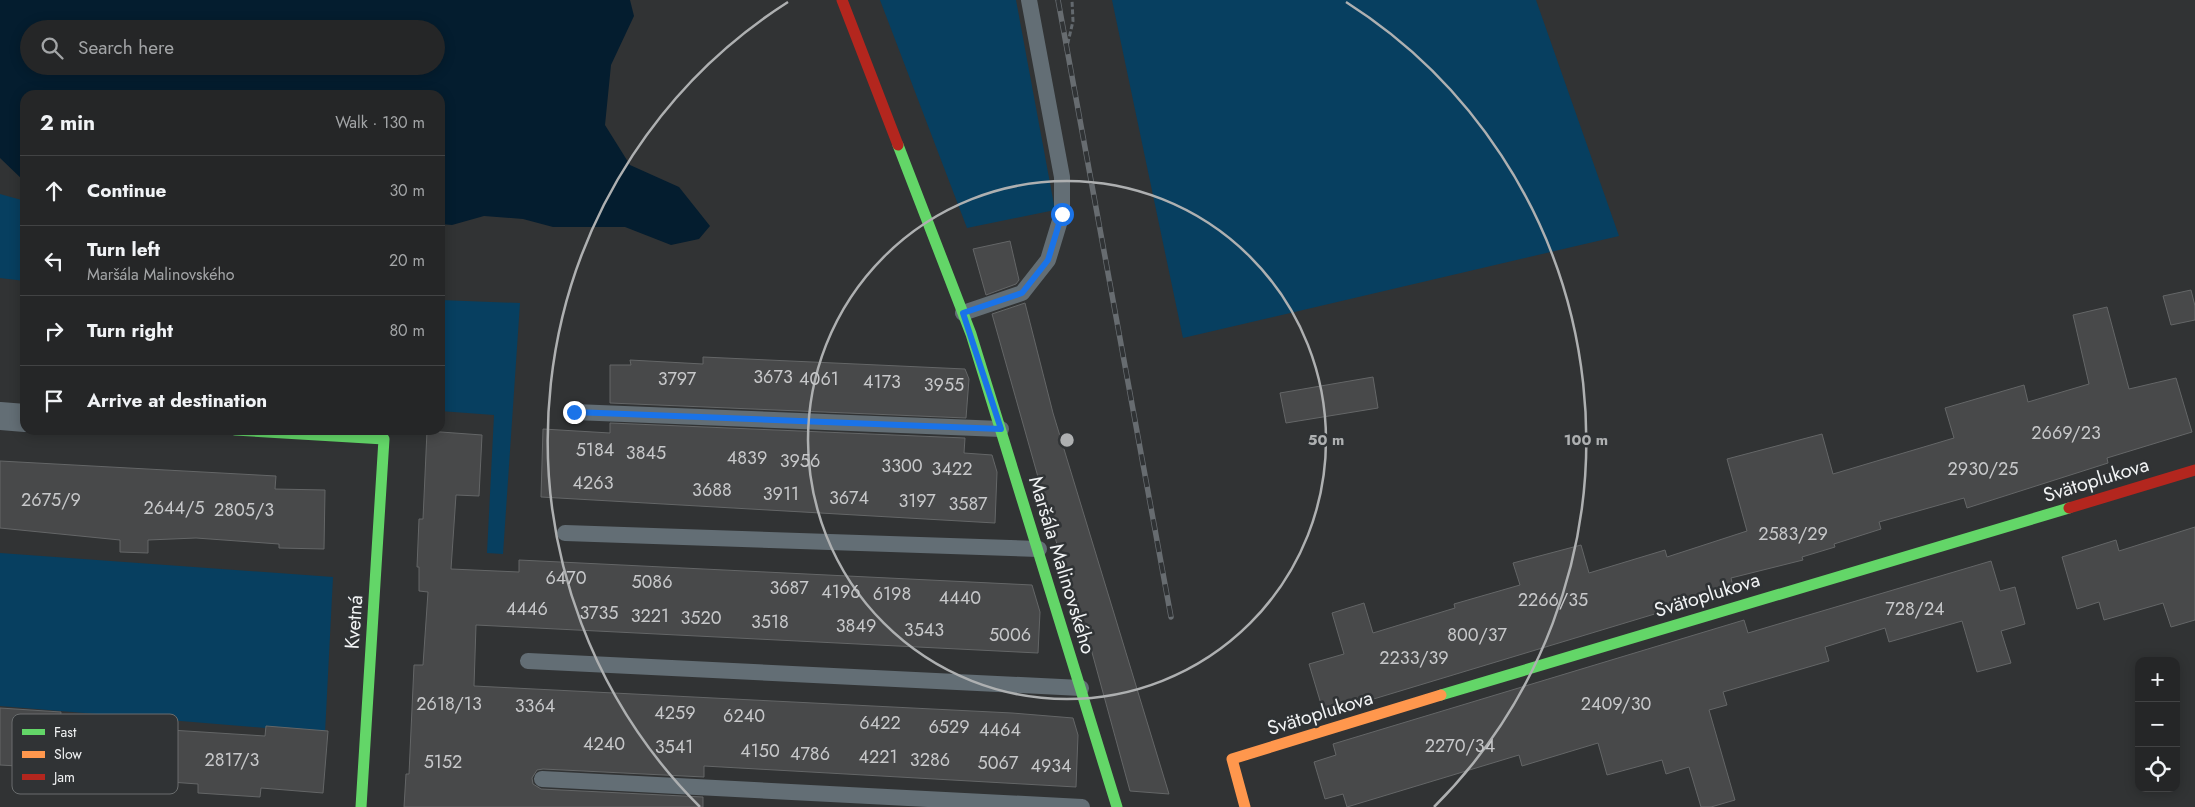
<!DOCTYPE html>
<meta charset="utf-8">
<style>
body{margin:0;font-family:Jost,sans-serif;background:#2d2e2f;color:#f1f3f6}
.controls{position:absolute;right:15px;bottom:15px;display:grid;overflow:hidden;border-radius:10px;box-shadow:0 2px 12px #0003}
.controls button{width:45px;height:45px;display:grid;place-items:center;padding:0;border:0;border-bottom:1px solid #424344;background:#252627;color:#f1f3f6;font:25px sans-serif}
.stop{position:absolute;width:15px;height:15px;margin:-11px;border:4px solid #1a73e8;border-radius:50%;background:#fff}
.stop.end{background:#1a73e8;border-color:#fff;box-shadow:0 1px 5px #0008}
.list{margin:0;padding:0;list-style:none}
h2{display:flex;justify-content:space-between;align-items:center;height:65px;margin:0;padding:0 20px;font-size:21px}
h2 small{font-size:16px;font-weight:400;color:#a3a5a7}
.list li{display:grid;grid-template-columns:32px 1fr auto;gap:15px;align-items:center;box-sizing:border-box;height:70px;padding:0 20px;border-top:1px solid #424344}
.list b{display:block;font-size:19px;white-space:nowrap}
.list p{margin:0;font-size:16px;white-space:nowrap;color:#a3a5a7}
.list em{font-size:16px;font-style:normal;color:#a3a5a7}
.icon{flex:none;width:28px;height:28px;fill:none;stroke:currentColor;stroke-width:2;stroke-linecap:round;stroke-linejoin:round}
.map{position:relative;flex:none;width:2195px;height:807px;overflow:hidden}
.search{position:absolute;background:#252627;box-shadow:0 2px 12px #0003;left:20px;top:20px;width:425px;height:55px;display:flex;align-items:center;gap:12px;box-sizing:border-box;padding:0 18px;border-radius:28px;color:#a3a5a7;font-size:19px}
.panel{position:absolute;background:#252627;box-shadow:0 2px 12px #0003;left:20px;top:90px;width:425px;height:345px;border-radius:15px}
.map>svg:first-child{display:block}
</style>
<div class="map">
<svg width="2195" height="807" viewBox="0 0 2195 807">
<rect width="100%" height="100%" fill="#313334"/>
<g fill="#073f60">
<polygon points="880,0 1016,0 1055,210 967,228"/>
<polygon points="1112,0 1536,0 1619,236 1183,338"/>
<polygon points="0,194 25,201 25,281 0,278"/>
<polygon points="440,300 520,303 503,554 487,553 494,415 440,411"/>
<polygon points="0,553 333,577 325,733 0,706"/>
</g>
<path fill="#041d2f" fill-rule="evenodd" d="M 0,0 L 630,0 L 634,16 L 611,65 L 605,125 L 630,165 L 679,187 L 710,226 L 699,239 L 671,245 L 625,227 L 553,227 L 523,219 L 484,216 L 452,225 L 440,224 L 440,95 L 25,95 L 25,182 L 0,158 ZM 29,29 L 436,29 L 436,66 L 29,66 Z"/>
<g fill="#48494a" stroke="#646667">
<polygon points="1010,241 1019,280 1016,284 986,295 973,249"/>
<polygon points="2191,290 2195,306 2195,320 2171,325 2163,296"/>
<polygon points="1025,303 1053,413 1169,794 1130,791 1079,605 1075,605 1062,562 992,314"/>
<polygon points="2107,307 2129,389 2176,378 2192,432 2107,458 2108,463 1967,508 1964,498 1879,522 1881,529 1834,544 1835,547 1802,557 1803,560 1731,578 1734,590 1324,714 1309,664 1344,654 1332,613 1364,603 1373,633 1455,608 1454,604 1520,585 1513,563 1581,545 1589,573 1665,550 1667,557 1747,531 1727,459 1822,434 1833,474 1954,438 1945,408 2024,385 2028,402 2089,384 2073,315"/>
<polygon points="703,357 965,369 969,379 966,418 610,403 610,365 631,365 630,360 703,364"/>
<polygon points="1373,377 1378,408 1286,423 1280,393"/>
<polygon points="610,423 965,438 964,453 992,455 997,472 995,523 541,497 543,429 610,433"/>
<polygon points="427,431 482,435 479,496 456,495 451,569 519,572 519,560 1032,585 1040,612 1038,653 476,625 474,686 1012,713 1073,718 1078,735 1076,787 704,766 704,777 543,769 537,770 532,778 533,784 541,789 703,797 703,807 404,807 406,774 409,774 414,665 423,665 428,592 419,591 419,567 417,567 419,519 423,519"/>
<polygon points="0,461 276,476 275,489 325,490 324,549 279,548 279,544 196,538 148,540 148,553 120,552 120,540 0,528"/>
<polygon points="2195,527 2195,620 2171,627 2163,603 2104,620 2099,602 2077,609 2062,557 2116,540 2119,551"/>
<polygon points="1991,561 2000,591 2015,587 2025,624 2001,631 2011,663 1977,672 1962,621 1889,642 1885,628 1825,647 1829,661 1723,692 1727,705 1709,710 1735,800 1711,807 1701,807 1689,767 1666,774 1662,760 1607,775 1598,743 1522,766 1519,755 1347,807 1343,794 1325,799 1314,762 1336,755 1333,744 1744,620 1748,633"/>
<polygon points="0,708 61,712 60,723 265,736 266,726 328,731 323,793 261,788 260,797 198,793 198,784 34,772 35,767 0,765"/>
</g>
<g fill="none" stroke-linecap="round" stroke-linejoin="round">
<polyline stroke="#63696e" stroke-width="3" stroke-dasharray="5 2.5" stroke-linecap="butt" points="1066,51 1073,21 1072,0"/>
<g stroke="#636e75" stroke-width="16">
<polyline points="963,313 1022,293 1048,260 1062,214 1062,177 1029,0"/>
<polyline points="574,412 1001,429"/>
<polyline points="565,533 1039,549"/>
<polyline points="528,661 1081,688"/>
<polyline points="542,779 1082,807"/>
</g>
<polyline stroke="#636e75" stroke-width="28" points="0,416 25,418"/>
<g stroke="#63d668" stroke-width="11">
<polyline points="898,145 971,334 1117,807"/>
<polyline points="235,430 384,439 361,807"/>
<polyline points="1441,695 2069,508"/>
</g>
<polyline stroke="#ff974d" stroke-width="11" points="1245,807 1232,759 1441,695"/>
<g stroke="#b3261e" stroke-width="11">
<polyline points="842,0 898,145"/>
<polyline points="2069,508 2195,470"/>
</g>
<defs>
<polyline id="rail" points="1058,0 1171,617"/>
</defs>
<use href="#rail" stroke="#676c70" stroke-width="5.5"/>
<use href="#rail" stroke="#303335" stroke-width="4" stroke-dasharray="11" stroke-linecap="butt"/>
</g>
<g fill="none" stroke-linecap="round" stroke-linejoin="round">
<polyline stroke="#1a73e8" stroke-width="6" points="574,412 1001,429 963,313 1022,293 1048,260 1062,214"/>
</g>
<g fill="none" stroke="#aeb0b1" stroke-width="2.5">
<circle cx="1067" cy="440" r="259"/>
<path d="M700 807A519 519 0 0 1 788 2M1346 2A519 519 0 0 1 1434 807"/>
</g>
<g text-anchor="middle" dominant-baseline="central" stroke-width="5" stroke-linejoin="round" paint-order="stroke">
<g font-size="18" fill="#c7c8ca">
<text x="773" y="377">3673</text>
<text x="677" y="379">3797</text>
<text x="819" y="379">4061</text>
<text x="882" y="382">4173</text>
<text x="944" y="385">3955</text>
<text x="2066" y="433">2669/23</text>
<text x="595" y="450">5184</text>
<text x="646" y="453">3845</text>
<text x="747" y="458">4839</text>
<text x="800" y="461">3956</text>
<text x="902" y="466">3300</text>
<text x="952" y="469">3422</text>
<text x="1983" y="469">2930/25</text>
<text x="593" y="483">4263</text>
<text x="712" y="490">3688</text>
<text x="781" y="494">3911</text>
<text x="849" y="498">3674</text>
<text x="51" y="500">2675/9</text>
<text x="917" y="501">3197</text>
<text x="968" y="504">3587</text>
<text x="174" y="508">2644/5</text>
<text x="244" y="510">2805/3</text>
<text x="1793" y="534">2583/29</text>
<text x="566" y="578">6470</text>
<text x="652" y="582">5086</text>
<text x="789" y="588">3687</text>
<text x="841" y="592">4196</text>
<text x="892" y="594">6198</text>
<text x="960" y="598">4440</text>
<text x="1553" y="600">2266/35</text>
<text x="527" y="609">4446</text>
<text x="1915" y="609">728/24</text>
<text x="599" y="613">3735</text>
<text x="650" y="616">3221</text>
<text x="701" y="618">3520</text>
<text x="770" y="622">3518</text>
<text x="856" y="626">3849</text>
<text x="924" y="630">3543</text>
<text x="1010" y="635">5006</text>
<text x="1477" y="635">800/37</text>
<text x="1414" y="658">2233/39</text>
<text x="449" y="704">2618/13</text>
<text x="1616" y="704">2409/30</text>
<text x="535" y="706">3364</text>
<text x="675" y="713">4259</text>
<text x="744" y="716">6240</text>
<text x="880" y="723">6422</text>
<text x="949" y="727">6529</text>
<text x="1000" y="730">4464</text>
<text x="604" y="744">4240</text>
<text x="1460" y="746">2270/34</text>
<text x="674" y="747">3541</text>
<text x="760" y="751">4150</text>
<text x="810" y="754">4786</text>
<text x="878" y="757">4221</text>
<text x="232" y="760">2817/3</text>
<text x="930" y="760">3286</text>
<text x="443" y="762">5152</text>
<text x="998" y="763">5067</text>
<text x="1051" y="766">4934</text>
</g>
<g font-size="20" fill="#f1f3f4" stroke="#303335">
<text transform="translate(2096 480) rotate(-17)">Svätoplukova</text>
<text transform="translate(1062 565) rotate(73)">Maršála Malinovského</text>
<text transform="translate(1707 595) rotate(-17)">Svätoplukova</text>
<text transform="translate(354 622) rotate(-86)">Kvetná</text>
<text transform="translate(1320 713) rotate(-17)">Svätoplukova</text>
</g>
</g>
<rect x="12" y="714" width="166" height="80" rx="8" fill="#303335" stroke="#6a6d6e" stroke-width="1"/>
<rect x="22" y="729" width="23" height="6" fill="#63d668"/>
<rect x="22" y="751" width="23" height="7" fill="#ff974d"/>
<rect x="22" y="774" width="23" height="6" fill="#b3261e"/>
<g font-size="14" fill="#f1f3f4">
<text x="54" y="737">Fast</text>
<text x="54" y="759">Slow</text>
<text x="54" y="782">Jam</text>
</g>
<circle cx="1067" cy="440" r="8" fill="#aeb0b1" stroke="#303335" stroke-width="2.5"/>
<g font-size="15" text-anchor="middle" font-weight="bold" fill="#aeb0b1" stroke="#303335" stroke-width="5" stroke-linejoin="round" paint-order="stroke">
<text x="1326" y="445">50 m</text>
<text x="1586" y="445">100 m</text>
</g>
</svg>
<div class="controls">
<button>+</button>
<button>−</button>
<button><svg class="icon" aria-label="locate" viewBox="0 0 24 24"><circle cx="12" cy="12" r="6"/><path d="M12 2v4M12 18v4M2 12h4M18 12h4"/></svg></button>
</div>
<div class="stop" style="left:1062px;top:214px"></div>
<div class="stop end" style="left:574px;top:412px"></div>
<div class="search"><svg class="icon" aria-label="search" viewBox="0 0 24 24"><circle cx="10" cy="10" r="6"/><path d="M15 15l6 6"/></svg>Search here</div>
<section class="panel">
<h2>2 min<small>Walk · 130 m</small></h2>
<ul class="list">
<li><svg class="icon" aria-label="ahead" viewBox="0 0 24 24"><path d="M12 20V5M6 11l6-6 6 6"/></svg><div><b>Continue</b></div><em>30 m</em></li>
<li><svg class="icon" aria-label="left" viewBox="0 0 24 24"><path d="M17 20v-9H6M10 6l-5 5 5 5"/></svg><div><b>Turn left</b><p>Maršála Malinovského</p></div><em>20 m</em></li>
<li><svg class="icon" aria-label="right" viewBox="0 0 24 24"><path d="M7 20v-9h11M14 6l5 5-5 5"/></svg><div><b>Turn right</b></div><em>80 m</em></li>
<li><svg class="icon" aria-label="arrive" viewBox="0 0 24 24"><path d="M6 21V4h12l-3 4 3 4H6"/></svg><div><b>Arrive at destination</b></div></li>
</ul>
</section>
</div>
